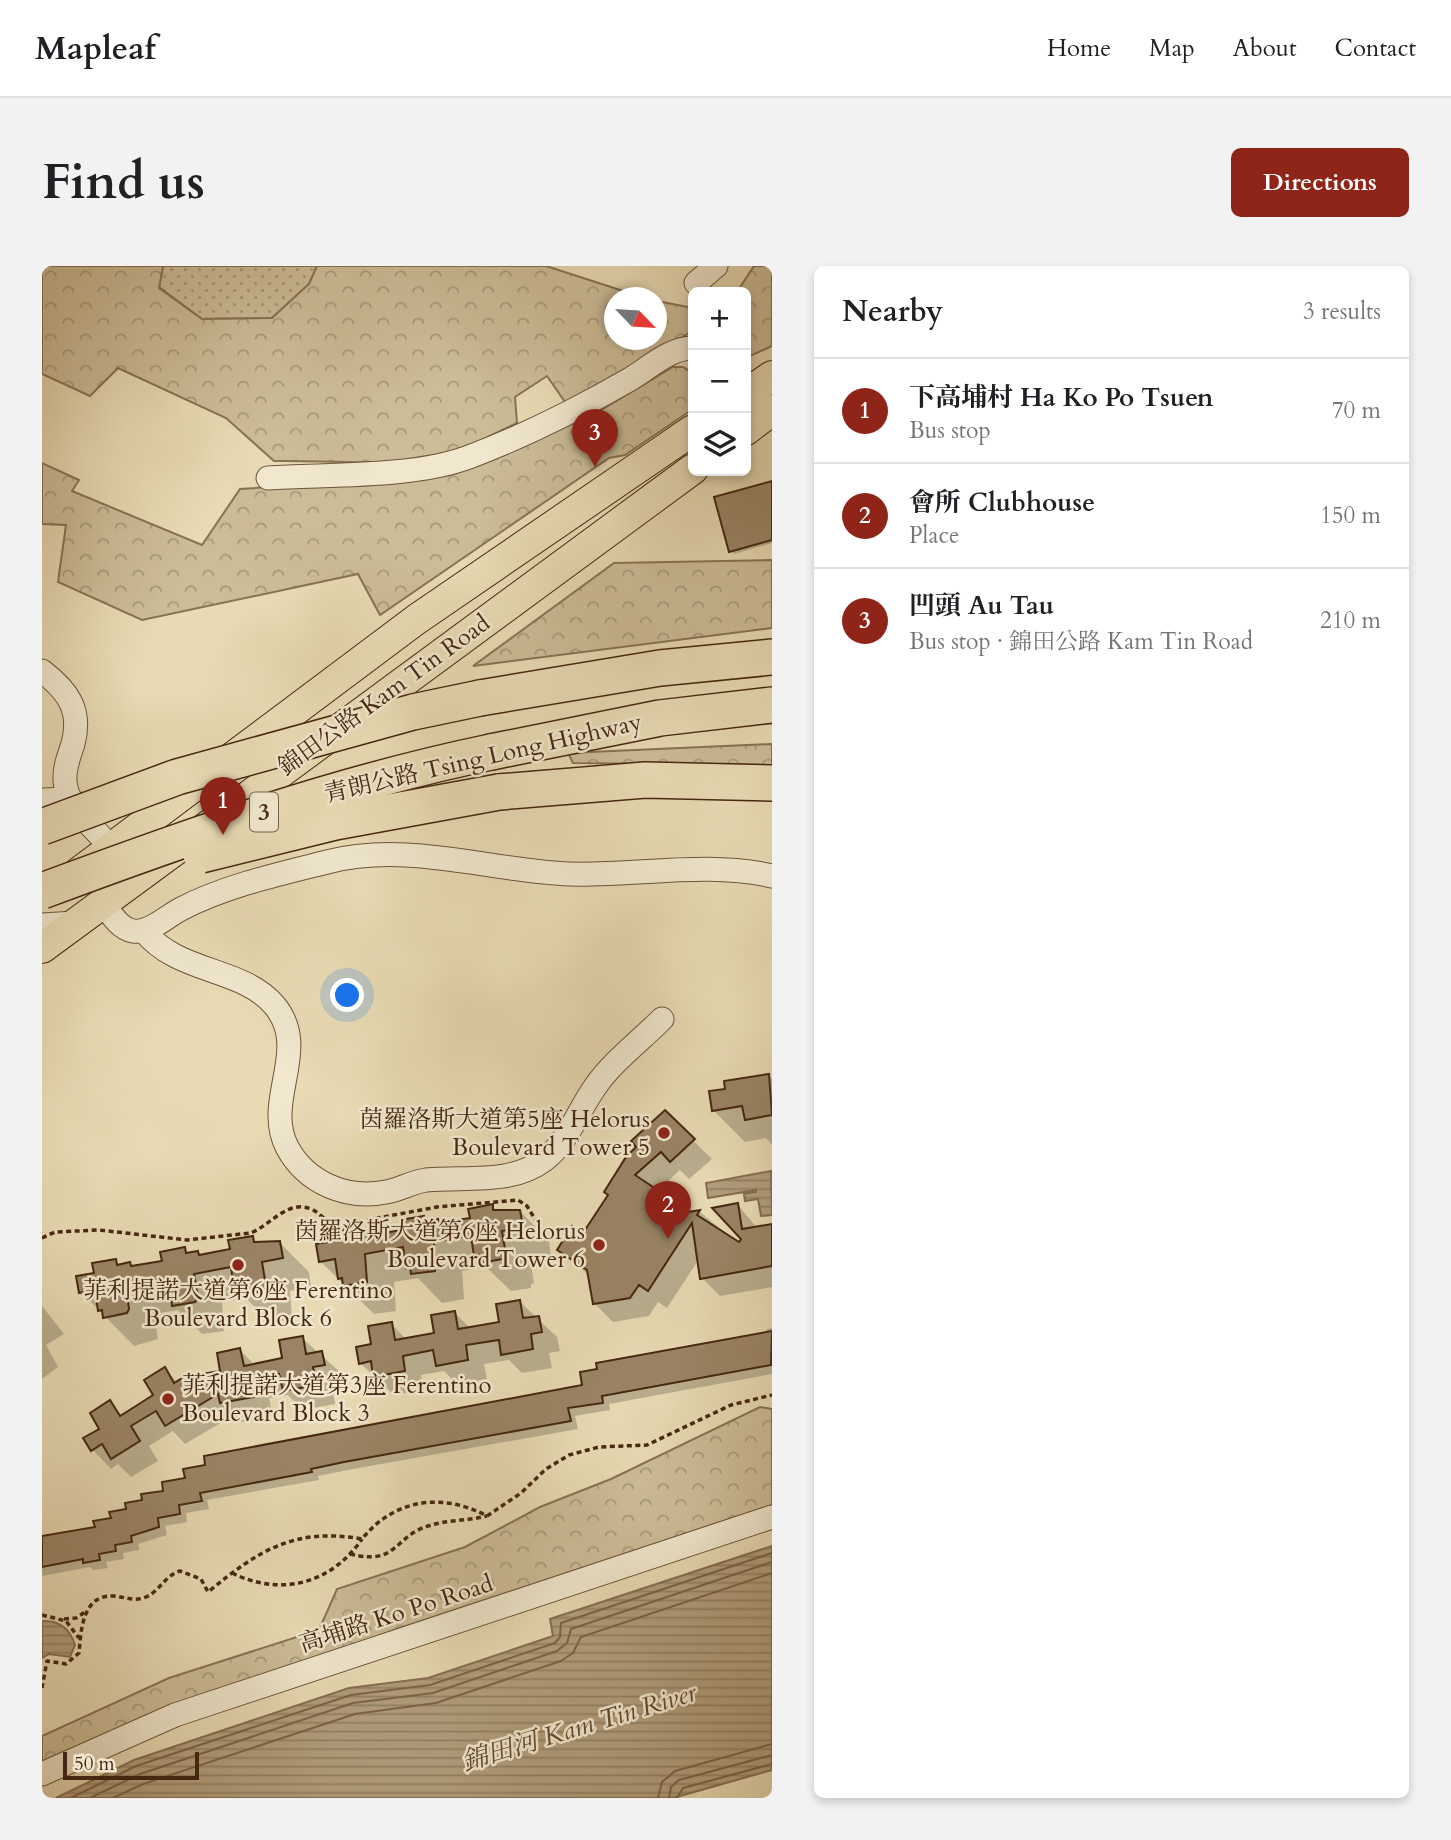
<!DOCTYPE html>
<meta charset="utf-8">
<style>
body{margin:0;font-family:Cardo,"Noto Serif TC",serif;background:#f2f2f2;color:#202124}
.controls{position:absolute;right:21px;top:21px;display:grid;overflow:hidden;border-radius:10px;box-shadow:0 4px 10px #0003}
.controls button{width:63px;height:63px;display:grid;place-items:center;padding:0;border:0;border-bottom:2px solid #e0e0e0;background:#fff;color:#202124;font:35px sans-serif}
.compass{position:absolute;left:562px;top:21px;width:63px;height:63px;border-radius:50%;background:#fff;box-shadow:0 4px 10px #0003;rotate:115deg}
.scale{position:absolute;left:21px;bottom:18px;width:136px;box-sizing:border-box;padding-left:7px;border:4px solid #462711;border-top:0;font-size:19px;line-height:24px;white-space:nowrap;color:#462711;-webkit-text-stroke:5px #f0e7ce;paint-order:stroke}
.you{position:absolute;left:306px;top:730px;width:24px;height:24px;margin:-18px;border:5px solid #fff;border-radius:50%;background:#1a73e8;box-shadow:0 0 0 10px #1a73e833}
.badge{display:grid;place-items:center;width:46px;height:46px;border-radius:50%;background:#8f2418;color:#fff;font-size:23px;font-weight:700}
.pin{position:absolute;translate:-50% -58px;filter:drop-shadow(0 2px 4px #0008)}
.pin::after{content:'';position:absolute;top:37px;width:24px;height:21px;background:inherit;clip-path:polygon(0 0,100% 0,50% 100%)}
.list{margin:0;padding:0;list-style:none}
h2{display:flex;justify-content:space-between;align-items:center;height:91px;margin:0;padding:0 28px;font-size:30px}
h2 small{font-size:23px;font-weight:400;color:#757577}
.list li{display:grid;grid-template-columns:46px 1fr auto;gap:21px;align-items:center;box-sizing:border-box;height:105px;padding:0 28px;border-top:2px solid #e0e0e0}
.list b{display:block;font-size:26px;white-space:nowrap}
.list p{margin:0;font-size:23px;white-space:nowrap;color:#757577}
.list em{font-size:23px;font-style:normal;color:#757577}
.icon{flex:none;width:38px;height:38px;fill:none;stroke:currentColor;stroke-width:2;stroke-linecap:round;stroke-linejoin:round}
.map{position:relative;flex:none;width:730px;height:1532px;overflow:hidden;border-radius:10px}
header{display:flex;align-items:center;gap:42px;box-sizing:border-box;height:98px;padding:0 35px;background:#fff;border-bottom:2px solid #e0e0e0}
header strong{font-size:33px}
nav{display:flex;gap:38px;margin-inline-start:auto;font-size:24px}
.intro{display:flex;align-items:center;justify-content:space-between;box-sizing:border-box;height:168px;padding:0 42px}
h1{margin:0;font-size:49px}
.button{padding:18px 32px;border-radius:10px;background:#8f2418;color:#fff;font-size:24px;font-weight:700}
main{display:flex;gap:42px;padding:0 42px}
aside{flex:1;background:#fff;border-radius:10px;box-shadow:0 4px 10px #0003}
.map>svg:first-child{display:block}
</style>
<header>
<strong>Mapleaf</strong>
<nav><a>Home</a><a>Map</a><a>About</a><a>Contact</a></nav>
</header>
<div class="intro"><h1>Find us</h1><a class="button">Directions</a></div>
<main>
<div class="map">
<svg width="730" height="1532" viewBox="0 0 730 1532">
<defs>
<pattern id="grass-dots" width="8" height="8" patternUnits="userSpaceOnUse" patternTransform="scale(1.75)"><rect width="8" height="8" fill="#ccbc97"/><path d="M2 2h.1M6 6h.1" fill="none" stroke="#a7997a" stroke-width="1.8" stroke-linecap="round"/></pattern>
<pattern id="forest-crowns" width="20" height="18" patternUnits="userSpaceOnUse" patternTransform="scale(1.75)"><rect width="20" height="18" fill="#ccbc97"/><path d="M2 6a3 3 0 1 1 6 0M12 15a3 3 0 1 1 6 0" fill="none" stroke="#a7997a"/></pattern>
<pattern id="water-rules" width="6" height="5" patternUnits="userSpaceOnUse" patternTransform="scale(1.75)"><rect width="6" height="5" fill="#b19d7c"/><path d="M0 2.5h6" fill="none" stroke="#928064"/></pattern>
</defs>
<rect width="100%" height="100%" fill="#e8dab3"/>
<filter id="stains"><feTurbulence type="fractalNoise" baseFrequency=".00286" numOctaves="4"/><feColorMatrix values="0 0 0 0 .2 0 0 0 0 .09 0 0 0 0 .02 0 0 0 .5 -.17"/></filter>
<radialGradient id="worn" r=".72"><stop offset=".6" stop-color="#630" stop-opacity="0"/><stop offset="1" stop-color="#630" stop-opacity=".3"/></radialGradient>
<polygon fill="url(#grass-dots)" stroke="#897254" stroke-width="2" points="121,0 275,0 267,18 230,52 160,53 117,21"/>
<g fill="url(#forest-crowns)" stroke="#897254" stroke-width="2">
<path d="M 0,0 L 121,0 L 117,22 L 160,53 L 230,52 L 267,18 L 275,0 L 504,0 L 600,31 L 572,32 L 572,74 L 614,74 L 615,35 L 651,42 L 651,65 L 523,136 L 505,110 L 473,131 L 475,157 C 448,170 423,183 394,190 C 352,201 277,194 232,195 L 184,152 L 76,102 L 48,130 L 0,108 Z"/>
<polygon points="712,0 730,0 730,80 708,90 704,89 704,26 695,26"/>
<polygon points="631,101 641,101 651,107 651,143 583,189 567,192 338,349 316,308 100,354 16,316 24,259 0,258 0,197 37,214 30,225 160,279 198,223 408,209 481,181 559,144"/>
<polygon points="730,294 730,362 431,400 572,297"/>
<polygon points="730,478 730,499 531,497 526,487"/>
<polygon points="718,1141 730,1143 730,1239 352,1364 0,1496 0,1470 127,1412 277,1364 295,1323 423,1281 498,1241 569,1213"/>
</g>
<g fill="url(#water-rules)" stroke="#866e51" stroke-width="2">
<polygon points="729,905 730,949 719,950 716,933 703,935 702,928 714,926 714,924 666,932 664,917"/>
<polygon points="730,1280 730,1504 631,1532 14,1532 92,1494 307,1422 386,1412 511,1370 508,1353"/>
<path d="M 0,1355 C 17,1354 28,1363 33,1379 L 28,1391 L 7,1388 L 0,1392 Z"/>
</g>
<g fill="#0003">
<polygon points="730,217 730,277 692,288 689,285"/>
<polygon points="727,809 730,813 730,879 724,872 703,876 671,844 685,824"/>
<polygon points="623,847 670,893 647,913 638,904 615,925 634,944 630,950 658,946 697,978 701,973 696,939 715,962 730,960 730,1021 678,1030 660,1012 657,993 625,1042 616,1036 607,1050 571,1056 552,1037 548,1010 517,984 541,970"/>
<polygon points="450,940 456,946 478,945 507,975 509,990 488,993 492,1017 489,1018 489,1022 469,1025 444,1001 420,1005 422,1033 400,1037 376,1012 352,1016 354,1045 332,1048 278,995 294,977 314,963 319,968 328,967 331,970 362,965 382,952 387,957 396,955 399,959 430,953"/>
<polygon points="210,972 215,977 238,977 267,1006 269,1021 248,1025 250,1053 228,1057 204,1032 180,1036 182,1065 160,1068 136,1044 112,1048 116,1073 92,1080 39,1026 54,1008 74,995 79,1000 88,998 91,1002 122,996 142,983 147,988 156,987 159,990 190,985"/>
<polygon points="478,1036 515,1071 518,1085 507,1087 510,1102 480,1107 467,1094 442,1098 445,1113 415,1118 402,1105 379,1109 381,1124 352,1129 318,1097 349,1058 365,1074 394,1069 413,1047 429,1063 459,1058"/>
<polygon points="0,1040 22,1068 4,1079 16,1101 0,1113"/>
<polygon points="730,1062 730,1108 567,1138 568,1144 533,1150 536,1163 311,1203 276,1210 277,1214 165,1234 167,1243 144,1247 145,1256 123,1260 125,1269 96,1278 97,1284 81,1287 82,1293 64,1296 66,1302 51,1304 48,1301 0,1310 0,1270 55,1263 123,1226 542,1120 725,1067 725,1063"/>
<polygon points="260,1072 298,1106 301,1118 290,1120 293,1138 261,1144 246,1129 227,1132 231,1150 199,1156 192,1149 143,1178 131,1165 107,1180 116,1195 89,1211 76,1198 69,1203 50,1183 68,1137 81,1150 114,1130 122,1103 136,1117 180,1106 198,1084 213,1099 242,1094"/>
</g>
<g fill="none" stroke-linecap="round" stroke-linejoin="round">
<g stroke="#7c6246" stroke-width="2">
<polyline points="29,1532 94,1500 309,1429 388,1419 513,1377 518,1371 519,1357 730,1287"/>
<polyline points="48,1532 98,1508 311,1437 391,1427 515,1385 525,1377 529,1363 730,1296"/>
<polyline points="71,1532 101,1518 313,1448 394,1437 519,1395 531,1387 539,1371 730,1307"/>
<polyline points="616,1532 620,1516 633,1505 730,1478"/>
<polyline points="627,1532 629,1521 637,1514 730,1489"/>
<polyline points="635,1532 641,1522 730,1498"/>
</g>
</g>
<g fill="#9a8465" stroke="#462711" stroke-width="2">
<polygon points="730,215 730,274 687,286 672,231"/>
<polygon points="727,808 730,849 703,854 700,840 670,845 667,825 683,823 682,815"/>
<polygon points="623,844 653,873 628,896 619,886 593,909 617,925 611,933 634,948 658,944 655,949 697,976 699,973 670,942 696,937 700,963 730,958 730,1000 658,1013 650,957 606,1025 597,1019 588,1032 551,1038 545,1004 515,984 530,960 541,967 566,929 562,926 584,891 594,881 589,875"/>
<polygon points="451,938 451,944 478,944 481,961 460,965 464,989 461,989 461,993 438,997 436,989 432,990 429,970 413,972 392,976 393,1005 369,1008 368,1001 364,1002 361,981 323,988 325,1016 301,1020 300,1012 296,1013 293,993 277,996 274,978 292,975 290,966 314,961 315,967 328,965 329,969 360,964 358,954 382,950 383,956 396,953 397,957 428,952 426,943"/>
<polygon points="211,970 212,976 238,975 241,992 220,996 224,1020 221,1025 198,1029 197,1021 192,1022 189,1001 173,1004 152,1008 156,1032 153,1036 130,1040 129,1032 124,1033 121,1013 105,1015 84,1019 87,1043 85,1047 61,1052 60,1044 56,1045 53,1024 37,1027 34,1010 52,1007 50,997 74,993 75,999 88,996 89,1000 120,995 118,986 143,981 144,987 156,985 157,989 188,983 186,974"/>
<polygon points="478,1034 481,1052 497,1050 500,1066 489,1068 491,1083 459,1089 457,1074 424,1079 426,1094 394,1100 391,1084 361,1090 363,1105 331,1111 329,1095 317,1098 314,1081 329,1078 326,1060 350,1056 353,1074 392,1067 389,1049 413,1045 416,1063 434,1060 457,1056 454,1038"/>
<polygon points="730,1065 729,1099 560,1130 561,1137 526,1142 529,1155 302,1196 269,1203 270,1206 158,1227 160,1235 137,1239 138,1248 116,1252 117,1261 89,1270 90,1276 73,1279 74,1285 57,1288 58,1294 41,1297 41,1293 0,1301 0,1270 53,1261 51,1255 69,1252 67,1246 84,1243 83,1237 100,1234 99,1228 121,1225 120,1216 143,1212 141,1203 163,1199 162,1190 540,1119 538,1106 555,1103 554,1097"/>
<polygon points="261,1070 264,1088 280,1085 283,1099 271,1101 275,1119 241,1125 237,1108 209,1113 212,1131 178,1137 176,1128 123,1160 114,1145 89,1160 98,1175 69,1193 60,1178 49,1185 41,1172 57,1163 48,1147 68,1134 78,1150 97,1138 111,1129 102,1114 123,1101 132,1117 142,1111 178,1105 175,1087 198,1082 202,1100 240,1092 237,1074"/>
</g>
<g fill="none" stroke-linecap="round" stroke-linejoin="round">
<defs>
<g id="minor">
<polyline points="654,17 674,0"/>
<path d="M 226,212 C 286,208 371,212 427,191 C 480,171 536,143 585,115 C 606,103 627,82 651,82"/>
<path d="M 0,405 C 26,425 40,444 31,478 C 27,490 22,502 23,515 C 24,540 53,562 68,581"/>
<polyline points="0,534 28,533"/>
<path d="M 61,637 C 69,648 77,662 91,665 C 107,668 125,650 139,643 C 183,620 237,608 285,596 C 366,575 447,605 528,608 C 594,610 665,595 730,610"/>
<polyline points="0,659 33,657"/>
<path d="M 102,665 C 136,708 201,701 233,740 C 269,784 221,834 245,881 C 264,917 305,934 344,926 C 357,924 370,916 384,914 C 423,910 469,919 502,894 C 526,876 536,845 553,821 C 570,796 598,775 620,753"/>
<polyline points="0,1508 133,1449 730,1251"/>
</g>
<g id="major">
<polyline points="704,128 730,110"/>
<polyline points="704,164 730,144"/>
<polyline points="36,607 375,353 651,164"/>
<polyline points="0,682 651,203"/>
</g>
<g id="highway">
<polyline points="438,432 618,402 730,391"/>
<polyline points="449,486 618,452 730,439"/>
<polyline points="457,526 603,514 730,517"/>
</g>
</defs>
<use href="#minor" stroke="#6e543a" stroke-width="25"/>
<use href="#major" stroke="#462711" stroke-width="32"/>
<use href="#highway" stroke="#462711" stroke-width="38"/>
<g stroke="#462711" stroke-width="3.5" stroke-dasharray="5 3.5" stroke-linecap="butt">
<path d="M 0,972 L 13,966 L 57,964 L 145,974 L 208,967 C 227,961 245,933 269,943 C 281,948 284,959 298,959 L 395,941 L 476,934 L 485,940 L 502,968"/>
<path d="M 308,1288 C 356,1300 351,1271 386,1260 C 404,1254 425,1255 445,1250"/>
<path d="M 190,1307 C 239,1331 289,1318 320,1273"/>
<polyline points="0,1349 24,1355 37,1372"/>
<polyline points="22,1353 34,1352 43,1346"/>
<path d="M 0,1422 L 5,1395 L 24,1398 L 37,1387 C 39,1365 40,1328 72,1330 C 84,1331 92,1336 104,1331 C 118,1325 122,1310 138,1305 L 159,1313 L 166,1326 C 216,1285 252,1261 320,1273 C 352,1233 400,1226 445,1250 L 479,1227 L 504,1203 L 527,1189 L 557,1181 L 605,1179 L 689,1139 L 730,1129"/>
</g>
<use href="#minor" stroke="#f0e7ce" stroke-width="23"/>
<use href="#major" stroke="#e8dab3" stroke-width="30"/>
<use href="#highway" stroke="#e8dab3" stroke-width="35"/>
<defs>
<g id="highway-bridge">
<polyline points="0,561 135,511 371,446 438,432"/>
<polyline points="159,589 293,556 457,526"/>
<path d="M 0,625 C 148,570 294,518 449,486"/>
</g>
</defs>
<use href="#highway-bridge" stroke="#462711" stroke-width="38" stroke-linecap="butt"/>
<use href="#highway-bridge" stroke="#e8dab3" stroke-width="35"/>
</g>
<g fill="#8f2418" stroke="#f0e7ce" stroke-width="2.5">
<circle cx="622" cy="867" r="7"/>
<circle cx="557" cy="979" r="7"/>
<circle cx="196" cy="999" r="7"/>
<circle cx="126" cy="1133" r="7"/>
</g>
<g text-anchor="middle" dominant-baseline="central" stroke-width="5" stroke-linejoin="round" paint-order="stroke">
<rect fill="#f0e7ce" stroke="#79614a" stroke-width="2" x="208" y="526.5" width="28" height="39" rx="5"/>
<g font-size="23" font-weight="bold" fill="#462711">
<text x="222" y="546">3</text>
</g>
<g font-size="24" fill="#462711" stroke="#f0e7ce">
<text transform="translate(342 429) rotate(-36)">錦田公路 Kam Tin Road</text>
<text transform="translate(441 492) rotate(-13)">青朗公路 Tsing Long Highway</text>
<text transform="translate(354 1348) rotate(-18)">高埔路 Ko Po Road</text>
</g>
<g font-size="24" fill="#462711" stroke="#f0e7ce" text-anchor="end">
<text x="608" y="853">茵羅洛斯大道第5座 Helorus<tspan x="608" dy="28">Boulevard Tower 5</tspan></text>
<text x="543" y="965">茵羅洛斯大道第6座 Helorus<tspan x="543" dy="28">Boulevard Tower 6</tspan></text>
<text x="196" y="1024" text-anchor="middle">菲利提諾大道第6座 Ferentino<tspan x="196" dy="28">Boulevard Block 6</tspan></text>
<text x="140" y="1119" text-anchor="start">菲利提諾大道第3座 Ferentino<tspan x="140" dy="28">Boulevard Block 3</tspan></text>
</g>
<g font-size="26" font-style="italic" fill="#664a31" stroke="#f0e7ce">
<text transform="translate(537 1461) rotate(-17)">錦田河 Kam Tin River</text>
</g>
</g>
<rect width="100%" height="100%" filter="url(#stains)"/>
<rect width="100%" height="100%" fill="url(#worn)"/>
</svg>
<div class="controls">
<button>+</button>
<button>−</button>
<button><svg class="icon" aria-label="layers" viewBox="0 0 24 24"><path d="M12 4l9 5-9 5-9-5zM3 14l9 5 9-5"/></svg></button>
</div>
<svg class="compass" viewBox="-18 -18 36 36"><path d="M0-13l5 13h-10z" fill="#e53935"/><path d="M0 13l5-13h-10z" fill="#757577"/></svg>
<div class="scale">50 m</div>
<div class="you"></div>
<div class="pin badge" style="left:181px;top:569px">1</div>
<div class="pin badge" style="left:626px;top:973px">2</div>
<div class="pin badge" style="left:553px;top:201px">3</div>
</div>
<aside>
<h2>Nearby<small>3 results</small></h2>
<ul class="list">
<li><span class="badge">1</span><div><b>下高埔村 Ha Ko Po Tsuen</b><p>Bus stop</p></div><em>70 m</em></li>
<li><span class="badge">2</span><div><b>會所 Clubhouse</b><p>Place</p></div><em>150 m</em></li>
<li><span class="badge">3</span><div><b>凹頭 Au Tau</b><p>Bus stop · 錦田公路 Kam Tin Road</p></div><em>210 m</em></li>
</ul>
</aside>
</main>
